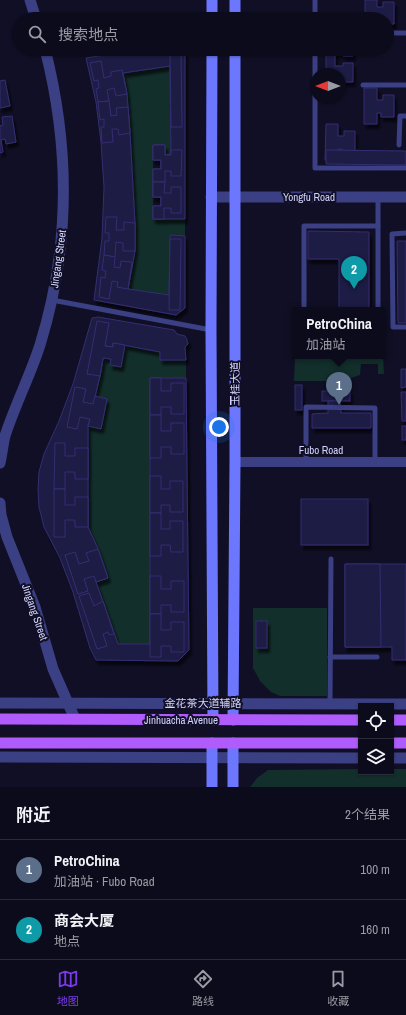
<!DOCTYPE html>
<html lang="zh">
<meta charset="utf-8">
<style>
body{margin:0;font-family:"Archivo Narrow","Noto Sans SC",sans-serif;background:#1a1929;color:#f1f3f6}
.controls{position:absolute;right:12px;bottom:12px;display:grid;overflow:hidden;border-radius:0px;box-shadow:0 1px 3px #0004}
.controls button{width:36px;height:36px;display:grid;place-items:center;padding:0;border:0;border-bottom:1px solid #2c2b3b;background:#0c0b1c;color:#f1f3f6;font:20px sans-serif}
.compass{position:absolute;left:310px;top:68px;width:36px;height:36px;border-radius:50%;background:#0c0b1c;box-shadow:0 1px 3px #0004;rotate:270deg}
.you{position:absolute;left:219px;top:427px;width:14px;height:14px;margin:-10px;border:3px solid #fff;border-radius:50%;background:#1a73e8;box-shadow:0 0 0 6px #1a73e833}
.badge{display:grid;place-items:center;width:26px;height:26px;border-radius:50%;background:#7c3aed;color:#fff;font-size:13px;font-weight:700}
.pin{position:absolute;translate:-50% -33px;filter:drop-shadow(0 1px 2px #0008)}
.pin::after{content:'';position:absolute;top:21px;width:14px;height:12px;background:inherit;clip-path:polygon(0 0,100% 0,50% 100%)}
.popup{position:absolute;left:292px;top:307px;width:94px;height:52px;box-sizing:border-box;display:grid;place-content:center;border-radius:0px;background:#0c0b1c;filter:drop-shadow(0 1px 3px #0005);font-size:13px;white-space:nowrap;color:#9a9ba3}
.popup b{font-size:15px;color:#f1f3f6}
.popup::after{content:'';position:absolute;left:50%;top:100%;margin-left:-8px;border:8px solid transparent;border-top-color:#0c0b1c}
.list{margin:0;padding:0;list-style:none}
h2{display:flex;justify-content:space-between;align-items:center;height:52px;margin:0;padding:0 16px;font-size:17px}
h2 small{font-size:13px;font-weight:400;color:#9a9ba3}
.list li{display:grid;grid-template-columns:26px 1fr auto;gap:12px;align-items:center;box-sizing:border-box;height:60px;padding:0 16px;border-top:1px solid #2c2b3b}
.list b{display:block;font-size:15px;white-space:nowrap}
.list p{margin:0;font-size:13px;white-space:nowrap;color:#9a9ba3}
.list em{font-size:13px;font-style:normal;color:#9a9ba3}
.icon{flex:none;width:22px;height:22px;fill:none;stroke:currentColor;stroke-width:2;stroke-linecap:round;stroke-linejoin:round}
.map{position:relative;flex:none;width:406px;height:787px;overflow:hidden}
.search{position:absolute;background:#0c0b1c;box-shadow:0 1px 3px #0004;left:12px;right:12px;top:12px;height:44px;display:flex;align-items:center;gap:10px;box-sizing:border-box;padding:0 14px;border-radius:22px;color:#9a9ba3;font-size:15px}
.sheet{height:172px;background:#0c0b1c}
nav{display:flex;justify-content:space-around;align-items:center;box-sizing:border-box;height:56px;border-top:1px solid #2c2b3b;background:#0c0b1c;font-size:11px;color:#9a9ba3}
nav a{display:grid;justify-items:center;gap:2px}
nav .on{color:#7c3aed}
.map>svg:first-child{display:block}
</style>
<div class="map">
<svg width="406" height="787" viewBox="0 0 406 787">
<defs>
<filter id="shadow"><feDropShadow dx="2.5" dy="4.5" stdDeviation="1" flood-color="#0009"/></filter>
</defs>
<rect width="100%" height="100%" fill="#100f25"/>
<g fill="#122f2b">
<polygon points="170,66 171,155 165,155 153,145 153,219 185,219 185,236 170,236 169,295 128,289 135,251 135,223 130,133 123,73"/>
<polygon points="125,345 160,352 160,360 186,360 186,378 150,378 150,644 118,644 96,582 108,578 98,549 88,527 88,426 101,429 107,399 95,396 103,358 111,359 110,365 121,367"/>
<polygon points="383,356 384,374 378,374 378,364 361,364 360,375 342,381 294,381 295,357"/>
<polygon points="253,608 327,608 327,696 280,696 271,692 260,681 253,668"/>
<polygon points="361,769 361,772 391,772 391,769 406,769 406,787 250,787 257,778 268,770"/>
</g>
<g fill="#1f1b45" stroke="#342e71" filter="url(#shadow)">
<polygon points="365,0 377,0 377,7 383,7 383,2 394,2 394,24 387,24 387,19 365,19"/>
<polygon points="143,49 183,49 185,52 185,219 153,219 153,206 161,206 161,197 153,197 153,169 161,169 161,160 153,160 153,145 165,145 165,155 171,155 170,66 123,73 127,94 130,133 135,223 135,251 128,289 169,295 170,235 185,236 185,308 176,315 94,300 102,238 104,187 101,142 96,102 86,58"/>
<polygon points="326,49 353,49 353,56 343,56 343,53 335,53 335,66 343,66 343,63 353,63 353,82 341,82 340,74 326,74"/>
<polygon points="181,52 182,127 171,127 170,53"/>
<polygon points="101,61 104,78 111,76 111,72 122,70 127,94 116,96 114,88 107,90 109,101 98,102 96,89 99,88 98,80 94,81 90,63"/>
<polygon points="5,80 10,106 0,108 0,81"/>
<polygon points="364,88 377,88 377,100 383,100 383,95 394,95 394,117 381,117 381,113 377,113 377,124 364,124"/>
<polygon points="109,101 111,116 117,115 116,108 128,107 130,133 119,135 118,129 112,129 113,142 102,143 101,127 104,127 104,119 100,120 98,102"/>
<polygon points="12,116 16,142 6,144 5,139 1,140 3,152 0,153 0,126 3,125 2,117"/>
<polygon points="326,124 338,124 338,136 344,136 344,131 355,131 355,153 342,153 342,149 338,149 338,160 325,160"/>
<polygon points="153,145 165,145 165,155 171,155 171,150 182,150 181,176 171,176 171,171 165,171 165,182 153,182 153,169 161,169 161,160 153,160"/>
<polygon points="326,150 406,151 406,165 326,164"/>
<polygon points="153,182 165,182 164,193 171,193 171,187 181,187 181,213 171,213 171,208 164,208 164,219 153,219 153,206 161,206 161,197 153,197"/>
<polygon points="106,217 117,217 116,230 124,230 124,222 135,223 135,251 123,251 123,243 116,242 115,257 104,255 105,241 109,241 109,233 105,233"/>
<polygon points="308,231 369,232 369,310 339,310 339,259 308,259"/>
<polygon points="170,239 181,239 180,310 169,310"/>
<polygon points="397,241 406,241 406,323 398,323"/>
<polygon points="104,255 115,257 114,267 120,268 121,261 132,262 128,289 117,287 118,282 112,281 109,299 99,297 101,277 105,278 106,271 102,270"/>
<polygon points="98,317 174,330 177,334 185,336 187,340 188,344 185,347 186,360 160,360 160,352 113,343 113,347 105,346 100,376 88,426 88,527 98,549 108,578 96,582 118,644 150,644 150,378 186,378 189,650 178,661 96,660 90,648 73,592 60,558 44,527 39,507 38,489 39,472 44,454 59,421 73,384 92,318"/>
<polygon points="97,321 109,323 105,346 113,347 113,343 125,345 121,367 110,365 111,359 103,358 100,376 87,374"/>
<polygon points="401,369 406,369 406,387 401,388"/>
<polygon points="150,378 161,378 161,391 171,391 171,383 184,383 184,414 171,414 171,407 161,407 161,415 150,415"/>
<rect x="295" y="385" width="7" height="25"/>
<polygon points="75,387 86,389 83,402 93,404 95,396 107,399 101,429 88,426 90,419 80,417 77,429 67,427"/>
<rect x="322" y="391" width="28" height="10"/>
<polygon points="401,392 406,392 406,421 402,421"/>
<polygon points="328,401 340,401 341,413 371,413 371,428 312,428 312,414 328,413"/>
<polygon points="150,415 161,415 161,431 171,431 171,423 184,423 184,454 171,454 171,447 161,447 161,458 150,458"/>
<rect x="402" y="426" width="4" height="14"/>
<polygon points="55,443 65,443 65,456 75,456 75,448 88,448 88,479 75,479 75,472 65,472 65,489 54,489"/>
<polygon points="150,476 161,476 161,489 170,489 170,481 183,481 183,512 170,512 170,505 161,505 161,513 150,513"/>
<polygon points="54,489 65,489 65,505 75,505 75,497 88,497 88,527 75,527 75,520 65,520 65,537 54,537"/>
<rect x="301" y="499" width="67" height="46"/>
<polygon points="150,513 161,513 161,529 170,529 170,521 183,521 183,552 171,552 170,545 161,545 161,556 150,556"/>
<polygon points="98,549 108,578 96,582 94,576 84,579 88,591 78,594 65,555 75,552 79,564 89,561 86,553"/>
<polygon points="345,564 406,564 406,660 392,660 392,647 345,647"/>
<polygon points="345,564 380,564 381,647 345,647"/>
<polygon points="150,576 161,576 161,589 171,589 171,581 184,581 184,612 171,612 171,605 161,605 161,614 150,614"/>
<polygon points="89,593 94,606 103,601 114,634 109,635 108,632 103,634 107,646 97,649 79,596"/>
<polygon points="150,614 161,614 161,630 171,630 171,622 184,622 184,652 171,652 171,646 161,646 161,657 150,657"/>
<rect x="256" y="621" width="11" height="27"/>
</g>
<g fill="none" stroke-linecap="round" stroke-linejoin="round">
<g stroke="#3b3f83" stroke-width="5">
<polyline points="315,19 315,0"/>
<polyline points="387,33 406,33"/>
<polyline points="315,49 315,168 406,168"/>
<polyline points="363,85 406,85"/>
<polyline points="399,145 400,116 406,116"/>
<polyline points="406,233 392,234 393,327 406,327"/>
<polyline points="52,300 211,330"/>
<polyline points="304,310 304,226 378,226"/>
<polyline points="378,310 378,197"/>
<polyline points="306,462 306,407 375,408 375,462"/>
<polyline points="330,657 377,657"/>
<polyline points="330,704 331,559"/>
</g>
<g stroke="#3b3f83" stroke-width="10">
<polyline points="199,19 212,17"/>
<polyline points="235,462 406,462"/>
</g>
<g stroke="#3b3f83" stroke-width="11">
<polyline points="30,0 36,19"/>
<polyline points="211,197 406,197"/>
<path d="M 0,463 C 2,454 3,444 5,436 C 15,405 30,376 40,345 C 70,248 70,147 45,49"/>
<polyline points="0,503 1,515 7,537 35,607 53,669 75,719"/>
<polyline points="0,703 406,704"/>
<polyline points="0,757 361,758"/>
<polyline points="391,758 406,758"/>
</g>
<g stroke="#6c77fd" stroke-width="11">
<polyline points="235,0 235,19"/>
<polyline points="212,19 212,0"/>
<polyline points="212,49 211,330 213,720"/>
<polyline points="233,720 235,462 235,49"/>
<polyline points="233,743 233,787"/>
<polyline points="212,787 212,743"/>
</g>
<g stroke="#b05cfd" stroke-width="11">
<polyline points="0,719 361,720"/>
<polyline points="391,720 406,720"/>
<polyline points="0,743 361,743"/>
<polyline points="391,743 406,743"/>
</g>
</g>
<g text-anchor="middle" dominant-baseline="central" stroke-width="4" stroke-linejoin="round" paint-order="stroke">
<g font-size="11" fill="#d4d3fe" stroke="#100f25">
<text x="309" y="197">Yongfu Road</text>
<text transform="translate(58 259) rotate(-82)">Jingang Street</text>
<text transform="translate(235 384) rotate(-90)">玉桂大道</text>
<text x="321" y="450">Fubo Road</text>
<text transform="translate(35 612) rotate(71)">Jingang Street</text>
<text x="203" y="703">金花茶大道辅路</text>
<text x="181" y="720">Jinhuacha Avenue</text>
</g>
</g>
</svg>
<div class="controls">
<button><svg class="icon" aria-label="locate" viewBox="0 0 24 24"><circle cx="12" cy="12" r="6"/><path d="M12 2v4M12 18v4M2 12h4M18 12h4"/></svg></button>
<button><svg class="icon" aria-label="layers" viewBox="0 0 24 24"><path d="M12 4l9 5-9 5-9-5zM3 14l9 5 9-5"/></svg></button>
</div>
<svg class="compass" viewBox="-18 -18 36 36"><path d="M0-13l5 13h-10z" fill="#e53935"/><path d="M0 13l5-13h-10z" fill="#9a9ba3"/></svg>
<div class="you"></div>
<div class="pin badge" style="left:339px;top:405px;background:#5c6f8a">1</div>
<div class="popup"><b>PetroChina</b>加油站</div>
<div class="pin badge" style="left:354px;top:289px;background:#0f9aa8">2</div>
<div class="search"><svg class="icon" aria-label="search" viewBox="0 0 24 24"><circle cx="10" cy="10" r="6"/><path d="M15 15l6 6"/></svg>搜索地点</div>
</div>
<section class="sheet">
<h2>附近<small>2个结果</small></h2>
<ul class="list">
<li><span class="badge" style="background:#5c6f8a">1</span><div><b>PetroChina</b><p>加油站 · Fubo Road</p></div><em>100 m</em></li>
<li><span class="badge" style="background:#0f9aa8">2</span><div><b>商会大厦</b><p>地点</p></div><em>160 m</em></li>
</ul>
</section>
<nav>
<a class="on"><svg class="icon" aria-label="map" viewBox="0 0 24 24"><path d="M3 6l6-2 6 2 6-2v14l-6 2-6-2-6 2zM9 4v14M15 6v14"/></svg>地图</a>
<a><svg class="icon" aria-label="directions" viewBox="0 0 24 24"><path d="M12 3l9 9-9 9-9-9zM9 14v-3h6M13 9l2 2-2 2"/></svg>路线</a>
<a><svg class="icon" aria-label="saved" viewBox="0 0 24 24"><path d="M7 4h10v16l-5-4-5 4z"/></svg>收藏</a>
</nav>
